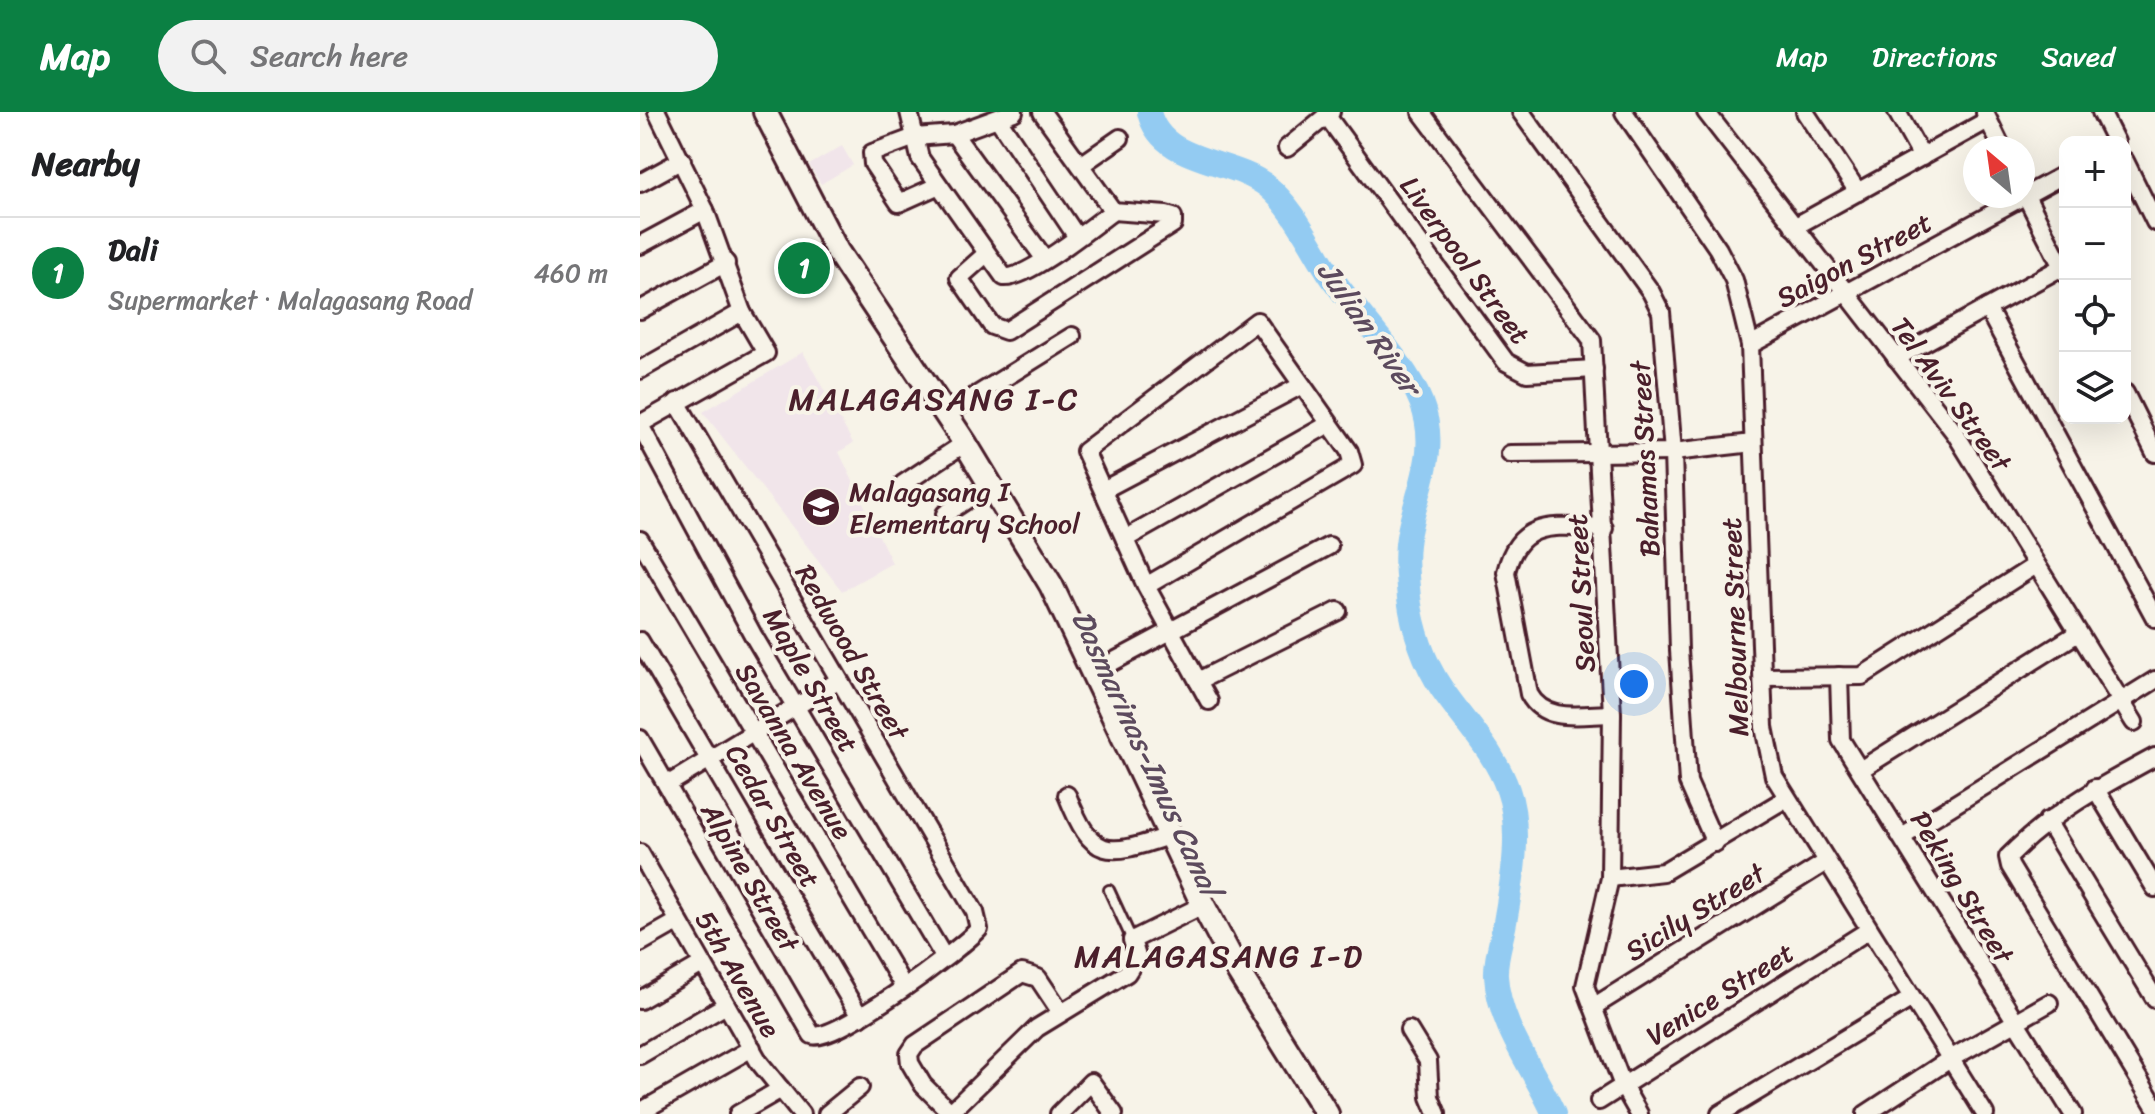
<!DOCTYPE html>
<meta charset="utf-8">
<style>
body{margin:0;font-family:Sriracha,sans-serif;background:#f2f2f2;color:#202124}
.controls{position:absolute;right:24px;top:24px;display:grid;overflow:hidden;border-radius:16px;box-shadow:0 8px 32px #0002}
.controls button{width:72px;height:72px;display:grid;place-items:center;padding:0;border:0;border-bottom:2px solid #e0e0e0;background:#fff;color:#202124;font:40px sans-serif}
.compass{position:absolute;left:1323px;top:24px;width:72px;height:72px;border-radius:50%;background:#fff;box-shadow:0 8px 32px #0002;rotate:331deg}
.you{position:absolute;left:994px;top:572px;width:28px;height:28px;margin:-20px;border:6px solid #fff;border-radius:50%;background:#1a73e8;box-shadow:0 0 0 12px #1a73e833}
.badge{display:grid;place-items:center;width:52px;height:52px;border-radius:50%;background:#0b8043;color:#fff;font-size:26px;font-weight:700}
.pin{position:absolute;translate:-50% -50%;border:4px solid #fff;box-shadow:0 2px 8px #0006}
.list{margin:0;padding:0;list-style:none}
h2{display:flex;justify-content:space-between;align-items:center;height:104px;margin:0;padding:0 32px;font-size:34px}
h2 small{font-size:26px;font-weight:400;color:#757577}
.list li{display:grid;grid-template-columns:52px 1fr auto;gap:24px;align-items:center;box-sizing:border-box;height:112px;padding:0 32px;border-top:2px solid #e0e0e0}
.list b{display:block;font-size:30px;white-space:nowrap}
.list p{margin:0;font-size:26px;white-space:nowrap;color:#757577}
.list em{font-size:26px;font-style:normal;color:#757577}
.icon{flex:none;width:44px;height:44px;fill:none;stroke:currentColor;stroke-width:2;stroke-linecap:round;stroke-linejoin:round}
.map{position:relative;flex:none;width:1515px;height:1002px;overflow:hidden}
header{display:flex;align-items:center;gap:48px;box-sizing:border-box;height:112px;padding:0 40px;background:#0b8043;color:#fff}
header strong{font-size:38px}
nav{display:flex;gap:44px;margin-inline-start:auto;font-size:28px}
.search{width:560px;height:72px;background:#f2f2f2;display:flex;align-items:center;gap:20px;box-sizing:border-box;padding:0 28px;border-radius:44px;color:#757577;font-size:30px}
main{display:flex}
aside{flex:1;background:#fff}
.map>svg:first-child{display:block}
</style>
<header>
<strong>Map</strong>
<div class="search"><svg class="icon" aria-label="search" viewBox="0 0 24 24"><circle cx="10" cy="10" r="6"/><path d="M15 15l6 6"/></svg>Search here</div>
<nav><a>Map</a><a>Directions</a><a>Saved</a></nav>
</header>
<main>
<aside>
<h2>Nearby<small></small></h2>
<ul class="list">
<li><span class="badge">1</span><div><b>Dali</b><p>Supermarket · Malagasang Road</p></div><em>460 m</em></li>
</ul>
</aside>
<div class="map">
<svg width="1515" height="1002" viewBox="0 0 1515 1002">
<rect width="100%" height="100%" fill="#f7f3e8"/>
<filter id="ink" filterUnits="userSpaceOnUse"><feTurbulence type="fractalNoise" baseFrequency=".0125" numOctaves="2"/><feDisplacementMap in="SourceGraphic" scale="16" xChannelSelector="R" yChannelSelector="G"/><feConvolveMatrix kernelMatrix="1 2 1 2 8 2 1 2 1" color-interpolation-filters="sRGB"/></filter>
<g filter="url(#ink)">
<g fill="#f1e5ea">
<polygon points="202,34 213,53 181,72 169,53"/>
<polygon points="163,240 213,331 199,340 252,451 202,479 63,300"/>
</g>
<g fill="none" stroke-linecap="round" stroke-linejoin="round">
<g stroke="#7686a2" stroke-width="4">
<polyline points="343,385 363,414"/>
<polyline points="539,768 551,793"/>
<polyline points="554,801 566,821"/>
<polyline points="645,956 673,1002"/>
</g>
<path stroke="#93cbf2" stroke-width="24" d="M 509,0 C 521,52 592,46 627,74 C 655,97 670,133 690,163 C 715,200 766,251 781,290 C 800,338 778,374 769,420 C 764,442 767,464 769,486 C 773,517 784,551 802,577 C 824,609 855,640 868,678 C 882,717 872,770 865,810 C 862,828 855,845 856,864 C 859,914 894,957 914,1002"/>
<defs>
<polyline id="lane" points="469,778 492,828"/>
<g id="street">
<path d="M 269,0 L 280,46 L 364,165 C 386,168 453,114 473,99"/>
<polyline points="781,0 952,228 972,602 970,766 945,874 983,974 999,1002"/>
<polyline points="881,0 1011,180 1021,200 1033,340 1039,538 1048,670 1075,731"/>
<polyline points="984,0 1078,137 1094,168 1110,233 1124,615 1134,664 1345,1002"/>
<polyline points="1066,0 1315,321 1494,610"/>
<polyline points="1165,0 1218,80"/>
<polyline points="1257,0 1282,45"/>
<polyline points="1461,0 1476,30"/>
<polyline points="1345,1 1362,36"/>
<polyline points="687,4 866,250 887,261 954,257"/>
<polyline points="358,7 437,125"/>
<polyline points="314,22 404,146"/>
<polyline points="647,36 691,0"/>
<polyline points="1485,49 1515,110"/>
<polyline points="441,53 480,26"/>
<polyline points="0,71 42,48"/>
<polyline points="297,74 259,91 233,52 232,41 275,25 314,22 374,0"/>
<polyline points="1383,78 1425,161"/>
<polyline points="1154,115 1348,8"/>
<polyline points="0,133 65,98"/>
<polyline points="346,142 319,166 352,214 366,219 533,112 533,105 526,103 473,99 402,0"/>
<polyline points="1347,196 1515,506"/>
<polyline points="0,198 86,151"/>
<polyline points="1110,233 1425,62"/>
<polyline points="1256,246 1422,155"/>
<polyline points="0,258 102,200"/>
<polyline points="1485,281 1515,341"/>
<polyline points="306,302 432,224"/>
<polyline points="0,312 126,241 102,200 65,98 17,0"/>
<polyline points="0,313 113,523 304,845"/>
<polyline points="870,342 1033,340 1113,331"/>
<polyline points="263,372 325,331"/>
<polyline points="463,378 662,273"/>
<polyline points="305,402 351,372"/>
<path d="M 964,416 C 917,415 879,405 866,460 L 889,582 C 905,612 943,602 972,602"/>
<polyline points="485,427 689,312"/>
<polyline points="0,428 264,875"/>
<polyline points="506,474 713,353 709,339 617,209 445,339 506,474 569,589"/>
<polyline points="0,529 220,905"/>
<polyline points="452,561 689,434"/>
<polyline points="1199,564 1201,628 1433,1002"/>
<polyline points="1124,565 1222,564 1396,453"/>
<polyline points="558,569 698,499"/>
<path d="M 0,627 L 172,923 C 192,933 320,838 339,817 L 335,800 L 37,290"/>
<path d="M 1515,645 C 1461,674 1411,701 1368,745 L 1370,754 L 1515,994"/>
<polyline points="1220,658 1438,521"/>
<polyline points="27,673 198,569"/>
<polyline points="1455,676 1515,776"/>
<path d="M 427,683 C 453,748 465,745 529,724"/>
<polyline points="1407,709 1515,887"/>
<polyline points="1262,725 1515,568"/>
<polyline points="0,741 119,950 161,1002"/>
<polyline points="970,766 1023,760 1147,686"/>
<polyline points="0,831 37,810"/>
<polyline points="0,888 62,852"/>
<polyline points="953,895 1186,750"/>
<polyline points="420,899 398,866 382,861 275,933 269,942 270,951 283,973 309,999 314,997 397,916 487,861 497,845 492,828 563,793"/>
<polyline points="769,918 788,949 790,985 797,1002"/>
<polyline points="0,943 86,893"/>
<polyline points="959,989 1229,818"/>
<polyline points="0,1000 112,936"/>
<polyline points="98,1002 141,977"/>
<polyline points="187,1002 220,975"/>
<polyline points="419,1002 451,970 474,1002"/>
<polyline points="1080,1002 1272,886"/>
<polyline points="1226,1002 1310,947 1409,891"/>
</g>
<polyline id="secondary" points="125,0 197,139 325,331 411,473 563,793 599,861 687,1002"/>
</defs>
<use href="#lane" stroke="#4a1f2b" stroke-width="14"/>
<use href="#street" stroke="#4a1f2b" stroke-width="22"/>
<use href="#secondary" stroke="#4a1f2b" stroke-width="28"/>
<use href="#lane" stroke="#f7f3e8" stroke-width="8"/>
<use href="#street" stroke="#f7f3e8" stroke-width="16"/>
<use href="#secondary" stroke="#f7f3e8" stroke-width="22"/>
</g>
</g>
<defs>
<symbol id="school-disc" viewBox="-11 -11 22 22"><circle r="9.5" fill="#4a1f2b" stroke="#f7f3e8"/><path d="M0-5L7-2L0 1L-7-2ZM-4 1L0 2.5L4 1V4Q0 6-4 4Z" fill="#fff"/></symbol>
</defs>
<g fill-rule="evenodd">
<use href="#school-disc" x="159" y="373" width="44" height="44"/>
</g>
<g text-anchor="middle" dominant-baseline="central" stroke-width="8" stroke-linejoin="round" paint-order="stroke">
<g font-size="28" fill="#4a1f2b" stroke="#f7f3e8">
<text transform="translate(825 148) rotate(54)">Liverpool Street</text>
<text transform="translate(1214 148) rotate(-28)">Saigon Street</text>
<text transform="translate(1311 282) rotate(54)">Tel Aviv Street</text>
<text transform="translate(1005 347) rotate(-93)">Bahamas Street</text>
<text transform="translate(941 481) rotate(-93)">Seoul Street</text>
<text transform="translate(1095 515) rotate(-92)">Melbourne Street</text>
<text transform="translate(212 540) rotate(60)">Redwood Street</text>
<text transform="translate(171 568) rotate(60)">Maple Street</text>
<text transform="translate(154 639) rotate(59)">Savanna Avenue</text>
<text transform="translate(133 704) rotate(60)">Cedar Street</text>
<text transform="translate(110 765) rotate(60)">Alpine Street</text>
<text transform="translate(1322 775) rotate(59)">Peking Street</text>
<text transform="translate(1055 800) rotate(-32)">Sicily Street</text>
<text transform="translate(98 862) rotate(60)">5th Avenue</text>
<text transform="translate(1080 882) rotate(-32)">Venice Street</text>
</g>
<g font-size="28" fill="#4a1f2b" stroke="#f7f3e8" text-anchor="start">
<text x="209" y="379">Malagasang I<tspan x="209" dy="32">Elementary School</tspan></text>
</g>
<g font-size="30" font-style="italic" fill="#5c4a5d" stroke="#f7f3e8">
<text transform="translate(729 216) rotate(55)">Julian River</text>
<text transform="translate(506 641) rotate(65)">Dasmarinas-Imus Canal</text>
</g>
<g font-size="32" letter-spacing="2" fill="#4a1f2b" stroke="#f7f3e8">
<text x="294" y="287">MALAGASANG I-C</text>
<text x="579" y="844">MALAGASANG I-D</text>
</g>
</g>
</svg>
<div class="controls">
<button>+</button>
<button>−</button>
<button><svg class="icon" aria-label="locate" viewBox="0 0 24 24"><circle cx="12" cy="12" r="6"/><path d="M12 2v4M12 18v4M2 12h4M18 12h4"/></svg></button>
<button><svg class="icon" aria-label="layers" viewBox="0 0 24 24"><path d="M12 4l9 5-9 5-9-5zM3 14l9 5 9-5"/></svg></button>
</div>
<svg class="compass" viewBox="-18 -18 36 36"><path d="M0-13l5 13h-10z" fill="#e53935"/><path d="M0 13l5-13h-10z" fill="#757577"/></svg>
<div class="you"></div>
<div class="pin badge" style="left:164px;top:156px">1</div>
</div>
</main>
